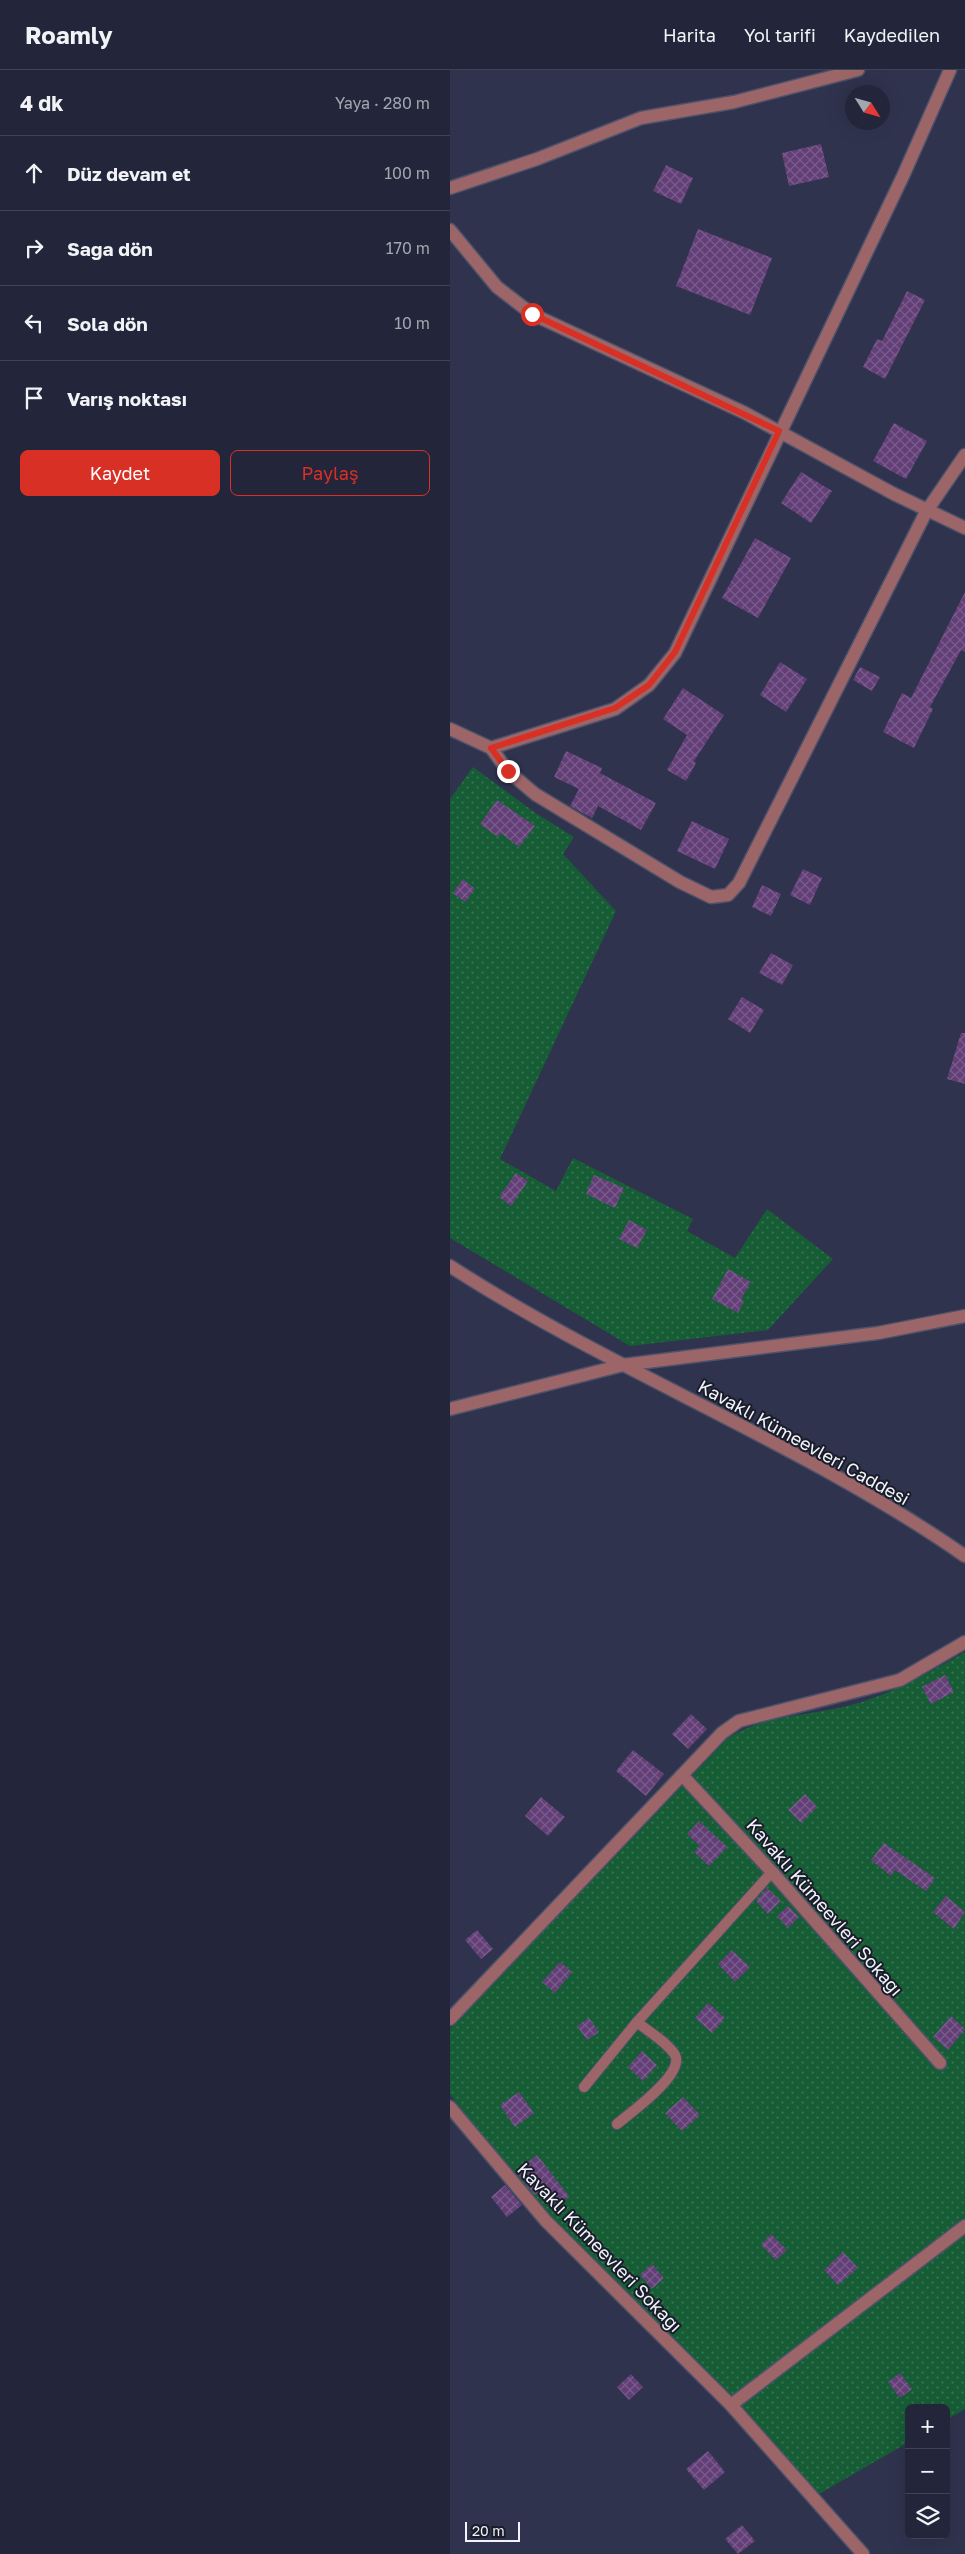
<!DOCTYPE html>
<html lang="tr">
<meta charset="utf-8">
<style>
body{margin:0;font-family:"Golos Text",sans-serif;background:#2b2e42;color:#f1f3f6}
.controls{position:absolute;right:15px;bottom:15px;display:grid;overflow:hidden;border-radius:8px;box-shadow:0 5px 20px #0002}
.controls button{width:45px;height:45px;display:grid;place-items:center;padding:0;border:0;border-bottom:1px solid #404354;background:#23263a;color:#f1f3f6;font:25px sans-serif}
.compass{position:absolute;left:395px;top:15px;width:45px;height:45px;border-radius:50%;background:#23263a;box-shadow:0 5px 20px #0002;rotate:127deg}
.scale{position:absolute;left:15px;bottom:12px;width:55px;box-sizing:border-box;padding-left:5px;border:2px solid #f1f3fe;border-top:0;font-size:14px;line-height:18px;white-space:nowrap;color:#f1f3fe;-webkit-text-stroke:4px #1a1c28;paint-order:stroke}
.stop{position:absolute;width:15px;height:15px;margin:-11px;border:4px solid #d93025;border-radius:50%;background:#fff}
.stop.end{background:#d93025;border-color:#fff;box-shadow:0 1px 5px #0008}
.list{margin:0;padding:0;list-style:none}
h2{display:flex;justify-content:space-between;align-items:center;height:65px;margin:0;padding:0 20px;font-size:21px}
h2 small{font-size:16px;font-weight:400;color:#a3a5af}
.list li{display:grid;grid-template-columns:32px 1fr auto;gap:15px;align-items:center;box-sizing:border-box;height:75px;padding:0 20px;border-top:1px solid #404354}
.list b{display:block;font-size:19px;white-space:nowrap}
.list em{font-size:16px;font-style:normal;color:#a3a5af}
.actions{display:flex;gap:10px;padding:15px 20px}
.actions a{flex:1;padding:11px 0;border:1px solid #d93025;border-radius:8px;text-align:center;font-size:18px;color:#d93025}
.actions .main{background:#d93025;color:#fff}
.icon{flex:none;width:28px;height:28px;fill:none;stroke:currentColor;stroke-width:2;stroke-linecap:round;stroke-linejoin:round}
.map{position:relative;flex:none;width:515px;height:2484px;overflow:hidden}
header{display:flex;align-items:center;gap:30px;box-sizing:border-box;height:70px;padding:0 25px;background:#23263a;border-bottom:1px solid #404354}
header strong{font-size:24px}
nav{display:flex;gap:28px;margin-inline-start:auto;font-size:18px}
main{display:flex}
aside{flex:1;background:#23263a}
.map>svg:first-child{display:block}
</style>
<header>
<strong>Roamly</strong>
<nav><a>Harita</a><a>Yol tarifi</a><a>Kaydedilen</a></nav>
</header>
<main>
<aside>
<h2>4 dk<small>Yaya · 280 m</small></h2>
<ul class="list">
<li><svg class="icon" aria-label="ahead" viewBox="0 0 24 24"><path d="M12 20V5M6 11l6-6 6 6"/></svg><div><b>Düz devam et</b></div><em>100 m</em></li>
<li><svg class="icon" aria-label="right" viewBox="0 0 24 24"><path d="M7 20v-9h11M14 6l5 5-5 5"/></svg><div><b>Sağa dön</b></div><em>170 m</em></li>
<li><svg class="icon" aria-label="left" viewBox="0 0 24 24"><path d="M17 20v-9H6M10 6l-5 5 5 5"/></svg><div><b>Sola dön</b></div><em>10 m</em></li>
<li><svg class="icon" aria-label="arrive" viewBox="0 0 24 24"><path d="M6 21V4h12l-3 4 3 4H6"/></svg><div><b>Varış noktası</b></div></li>
</ul>
<div class="actions"><a class="main">Kaydet</a><a>Paylaş</a></div>
</aside>
<div class="map">
<svg width="515" height="2484" viewBox="0 0 515 2484">
<defs>
<pattern id="grass-dots" width="8" height="8" patternUnits="userSpaceOnUse" patternTransform="scale(1.25)"><rect width="8" height="8" fill="#165d35"/><path d="M2 2h.1M6 6h.1" fill="none" stroke="#387553" stroke-width="1.8" stroke-linecap="round"/></pattern>
<pattern id="building-cross-hatch" width="8" height="8" patternUnits="userSpaceOnUse" patternTransform="scale(1.25)"><rect width="8" height="8" fill="#633f77"/><path d="M0 0l8 8M0 8l8-8" fill="none" stroke="#7a5b8b"/></pattern>
</defs>
<rect width="100%" height="100%" fill="#2f334e"/>
<g fill="url(#grass-dots)">
<polygon points="23,697 87,744 124,767 113,784 166,841 50,1089 106,1121 123,1088 243,1149 237,1161 285,1188 317,1139 383,1189 318,1260 180,1276 0,1168 0,729"/>
<path d="M 515,1582 L 515,2150 L 282,2330 L 118,2169 L 44,2084 L 0,2024 L 0,1959 L 277,1669 C 310,1646 354,1646 393,1637 C 437,1627 476,1604 515,1582 Z"/>
<polygon points="515,2160 515,2339 496,2350 496,2338 459,2338 459,2372 369,2424 289,2336"/>
</g>
<g fill="url(#building-cross-hatch)">
<polygon points="371,74 379,107 339,116 332,83"/>
<polygon points="216,95 243,108 231,134 203,121"/>
<polygon points="248,159 322,188 300,245 226,216"/>
<polygon points="457,221 475,230 435,309 413,297 427,269 432,271"/>
<polygon points="444,353 477,371 456,409 423,391"/>
<polygon points="351,402 382,421 361,453 331,433"/>
<polygon points="305,468 341,488 308,548 272,528"/>
<polygon points="515,522 515,582 511,580 480,637 483,639 464,678 433,662 452,623 461,628"/>
<polygon points="330,592 357,609 336,642 310,625"/>
<polygon points="410,597 430,607 422,621 403,610"/>
<polygon points="233,618 274,645 244,691 246,693 236,711 217,700 237,665 213,649"/>
<polygon points="116,681 152,698 150,703 206,733 191,760 148,736 142,748 120,736 129,719 104,707"/>
<polygon points="47,730 85,756 69,777 51,763 48,767 30,754"/>
<polygon points="242,751 279,769 265,799 227,781"/>
<polygon points="353,799 372,808 360,835 340,825"/>
<polygon points="13,809 25,819 15,832 3,823"/>
<polygon points="312,815 331,824 321,846 302,837"/>
<polygon points="321,883 343,895 332,915 309,903"/>
<polygon points="292,927 314,940 300,963 278,949"/>
<polygon points="511,963 515,963 515,1014 497,1009"/>
<polygon points="66,1103 78,1111 61,1136 49,1127"/>
<polygon points="144,1105 174,1118 165,1138 136,1124"/>
<polygon points="179,1150 197,1160 187,1178 169,1169"/>
<polygon points="278,1199 301,1212 291,1229 294,1231 288,1243 262,1229"/>
<polygon points="495,1605 504,1622 481,1634 472,1617"/>
<polygon points="241,1644 257,1659 238,1679 222,1664"/>
<polygon points="183,1680 214,1704 196,1726 166,1701"/>
<polygon points="355,1724 367,1737 351,1753 338,1740"/>
<polygon points="91,1727 115,1747 98,1766 75,1746"/>
<polygon points="249,1751 277,1777 259,1796 244,1782 250,1776 237,1764"/>
<polygon points="434,1773 485,1808 476,1821 445,1800 441,1806 421,1790"/>
<polygon points="317,1818 331,1831 318,1844 306,1831"/>
<polygon points="496,1826 515,1842 504,1859 483,1842"/>
<polygon points="338,1836 349,1847 338,1858 327,1846"/>
<polygon points="27,1860 43,1879 31,1889 15,1870"/>
<polygon points="282,1880 300,1897 285,1912 268,1894"/>
<polygon points="110,1892 122,1902 105,1923 92,1912"/>
<polygon points="258,1933 275,1948 262,1963 245,1948"/>
<polygon points="501,1946 515,1959 498,1980 483,1967"/>
<polygon points="139,1948 149,1962 137,1970 127,1956"/>
<polygon points="192,1981 207,1995 193,2011 178,1997"/>
<polygon points="69,2022 84,2043 65,2057 50,2035"/>
<polygon points="233,2027 250,2045 232,2061 215,2043"/>
<polygon points="87,2085 119,2126 103,2140 88,2122 85,2125 68,2105 71,2103 68,2100"/>
<polygon points="55,2115 72,2135 57,2147 41,2127"/>
<polygon points="321,2164 337,2180 326,2190 311,2175"/>
<polygon points="393,2182 408,2198 388,2215 374,2200"/>
<polygon points="202,2194 214,2208 202,2219 190,2205"/>
<polygon points="450,2303 462,2319 450,2328 438,2312"/>
<polygon points="181,2304 193,2317 179,2330 167,2317"/>
<polygon points="258,2381 275,2402 254,2420 236,2399"/>
<polygon points="292,2455 305,2471 288,2484 275,2469"/>
</g>
<g fill="none" stroke-linecap="round" stroke-linejoin="round">
<defs>
<g id="service">
<polyline points="134,2017 187,1952 322,1802"/>
<path d="M 167,2054 C 180,2043 235,2004 225,1985 C 217,1972 199,1962 187,1952"/>
</g>
<g id="minor">
<polyline points="0,118 87,89 191,48 284,32 408,0"/>
<polyline points="0,160 47,217 82,244 295,343 444,424 515,458"/>
<polyline points="0,659 41,678 58,701 85,724 230,812 261,827 278,825 289,813 476,442 515,385"/>
<polyline points="41,678 165,639 199,615 225,583 453,106 500,0"/>
<polyline points="0,1339 173,1295"/>
<polyline points="232,1705 322,1802 490,1993"/>
<polyline points="0,1949 272,1663 289,1651 450,1610 515,1572"/>
<polyline points="0,2037 96,2151 281,2335 413,2484"/>
<polyline points="281,2335 515,2156"/>
</g>
<g id="tertiary">
<path d="M 0,1196 C 165,1303 353,1373 515,1486"/>
<polyline points="173,1295 428,1263 515,1246"/>
</g>
</defs>
<use href="#service" stroke="#4e526a" stroke-width="12"/>
<use href="#minor" stroke="#4e526a" stroke-width="15"/>
<use href="#tertiary" stroke="#4e526a" stroke-width="15"/>
<use href="#service" stroke="#9c6668" stroke-width="10"/>
<use href="#minor" stroke="#9c6668" stroke-width="12"/>
<use href="#tertiary" stroke="#9c6668" stroke-width="12"/>
</g>
<g fill="none" stroke-linecap="round" stroke-linejoin="round">
<polyline stroke="#d93025" stroke-width="6" points="58,701 41,678 165,638 199,615 225,582 329,361 82,244"/>
</g>
<g text-anchor="middle" dominant-baseline="central" stroke-width="4" stroke-linejoin="round" paint-order="stroke">
<g font-size="18" fill="#f1f3fe" stroke="#1a1c28">
<text transform="translate(354 1372) rotate(29)">Kavaklı Kümeevleri Caddesi</text>
<text transform="translate(375 1837) rotate(49)">Kavaklı Kümeevleri Sokağı</text>
<text transform="translate(150 2177) rotate(46)">Kavaklı Kümeevleri Sokağı</text>
</g>
</g>
</svg>
<div class="controls">
<button>+</button>
<button>−</button>
<button><svg class="icon" aria-label="layers" viewBox="0 0 24 24"><path d="M12 4l9 5-9 5-9-5zM3 14l9 5 9-5"/></svg></button>
</div>
<svg class="compass" viewBox="-18 -18 36 36"><path d="M0-13l5 13h-10z" fill="#e53935"/><path d="M0 13l5-13h-10z" fill="#a3a5af"/></svg>
<div class="scale">20 m</div>
<div class="stop" style="left:82px;top:244px"></div>
<div class="stop end" style="left:58px;top:701px"></div>
</div>
</main>
